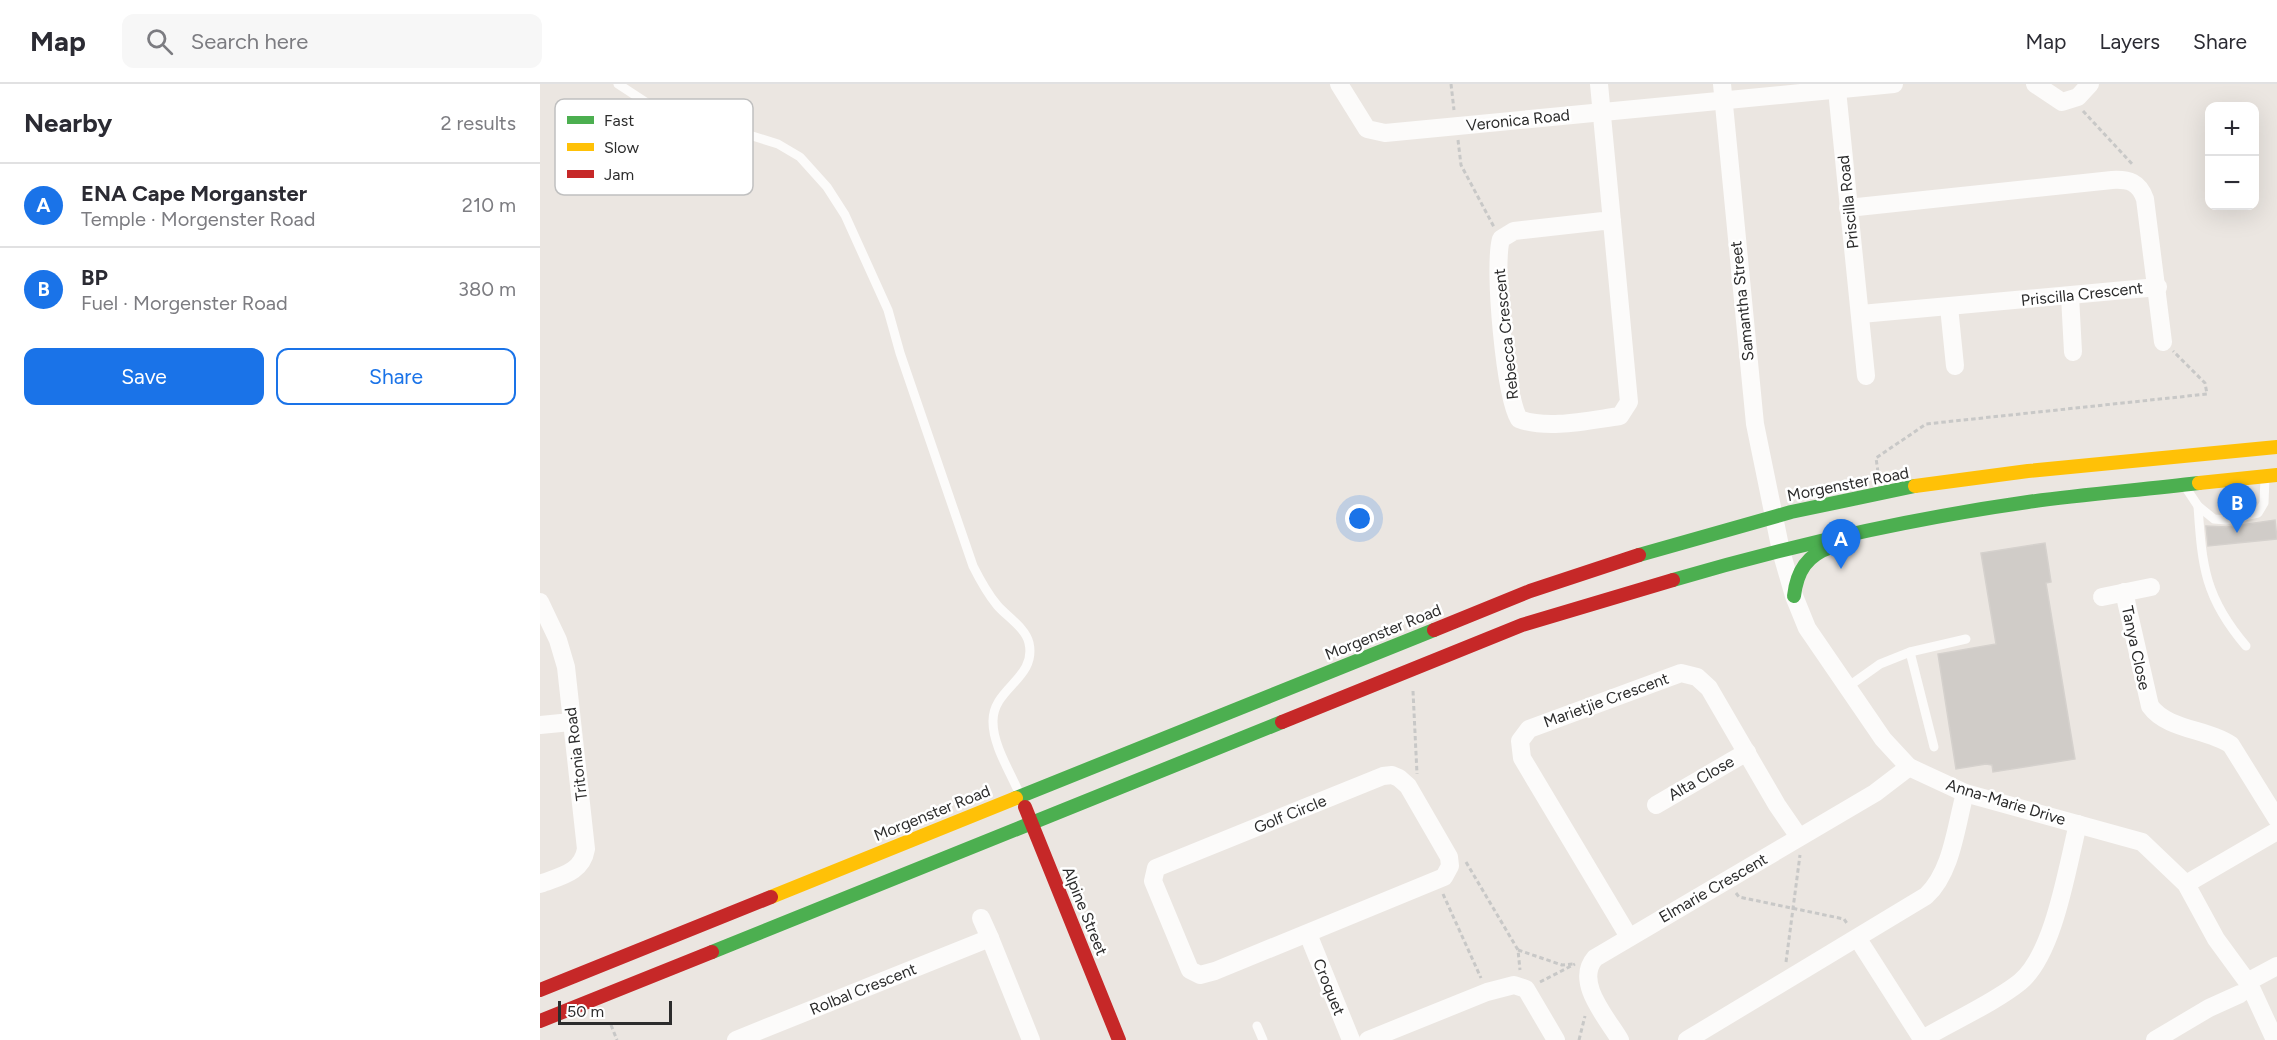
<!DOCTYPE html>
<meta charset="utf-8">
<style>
body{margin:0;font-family:Figtree,sans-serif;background:#f7f7f7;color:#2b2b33}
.controls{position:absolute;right:18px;top:18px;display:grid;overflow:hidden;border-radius:12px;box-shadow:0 6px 24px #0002}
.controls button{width:54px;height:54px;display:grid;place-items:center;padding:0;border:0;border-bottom:2px solid #e1e1e2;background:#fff;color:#2b2b33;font:30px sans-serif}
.scale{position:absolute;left:18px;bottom:15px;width:114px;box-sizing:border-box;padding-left:6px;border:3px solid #2c2c2c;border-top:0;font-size:16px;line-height:21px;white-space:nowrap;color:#2c2c2c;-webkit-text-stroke:4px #fff;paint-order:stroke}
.you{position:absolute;left:820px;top:435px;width:21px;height:21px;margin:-15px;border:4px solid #fff;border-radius:50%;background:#1a73e8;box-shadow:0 0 0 9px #1a73e833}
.badge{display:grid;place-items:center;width:39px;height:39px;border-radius:50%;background:#1a73e8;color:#fff;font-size:20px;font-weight:700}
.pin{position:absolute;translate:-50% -50px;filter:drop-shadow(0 2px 3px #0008)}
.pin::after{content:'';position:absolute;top:32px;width:21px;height:18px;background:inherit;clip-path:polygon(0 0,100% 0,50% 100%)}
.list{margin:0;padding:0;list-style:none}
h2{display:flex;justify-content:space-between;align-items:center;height:78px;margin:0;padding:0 24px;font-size:26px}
h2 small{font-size:20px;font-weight:400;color:#7c7c81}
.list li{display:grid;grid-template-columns:39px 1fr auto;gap:18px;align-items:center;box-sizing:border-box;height:84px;padding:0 24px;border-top:2px solid #e1e1e2}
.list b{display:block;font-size:22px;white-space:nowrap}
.list p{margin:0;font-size:20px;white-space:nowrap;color:#7c7c81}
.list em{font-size:20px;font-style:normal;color:#7c7c81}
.actions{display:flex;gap:12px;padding:18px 24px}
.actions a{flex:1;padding:14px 0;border:2px solid #1a73e8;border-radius:12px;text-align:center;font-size:21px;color:#1a73e8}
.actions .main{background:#1a73e8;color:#fff}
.icon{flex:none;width:33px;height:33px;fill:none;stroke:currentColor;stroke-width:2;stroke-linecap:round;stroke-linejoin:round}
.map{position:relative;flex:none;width:1737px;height:956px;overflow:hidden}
header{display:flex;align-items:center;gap:36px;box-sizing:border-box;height:84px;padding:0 30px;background:#fff;border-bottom:2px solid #e1e1e2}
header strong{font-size:28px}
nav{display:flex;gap:33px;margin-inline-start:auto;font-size:21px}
.search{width:420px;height:54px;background:#f7f7f7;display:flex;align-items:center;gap:15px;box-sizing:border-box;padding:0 21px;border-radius:12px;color:#7c7c81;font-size:22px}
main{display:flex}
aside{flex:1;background:#fff}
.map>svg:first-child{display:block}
</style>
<header>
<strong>Map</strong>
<div class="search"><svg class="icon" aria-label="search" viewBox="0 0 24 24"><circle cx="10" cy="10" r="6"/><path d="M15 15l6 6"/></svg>Search here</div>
<nav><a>Map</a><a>Layers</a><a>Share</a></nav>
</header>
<main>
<aside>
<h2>Nearby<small>2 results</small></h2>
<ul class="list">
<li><span class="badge">A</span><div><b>ENA Cape Morganster</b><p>Temple · Morgenster Road</p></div><em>210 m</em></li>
<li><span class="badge">B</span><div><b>BP</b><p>Fuel · Morgenster Road</p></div><em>380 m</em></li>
</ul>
<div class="actions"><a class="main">Save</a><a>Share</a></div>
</aside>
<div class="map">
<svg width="1737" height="956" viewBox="0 0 1737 956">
<rect width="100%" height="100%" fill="#ebe6e1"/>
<g fill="#d0ccc8" stroke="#d5d1cd" stroke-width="1.5">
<polygon points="1735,436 1737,455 1668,462 1666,442 1687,443"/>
<polygon points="1505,459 1511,498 1506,499 1535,675 1453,688 1452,681 1446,680 1416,685 1398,570 1456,560 1441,469"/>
</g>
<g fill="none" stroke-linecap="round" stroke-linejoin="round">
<g stroke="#c8c8c7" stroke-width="3" stroke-dasharray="4.5 3" stroke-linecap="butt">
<polyline points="911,0 914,26"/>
<polyline points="1543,27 1593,81"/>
<polyline points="918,56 921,81 954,143"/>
<polyline points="1338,388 1336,374 1386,340 1667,310 1665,299 1633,267"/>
<polyline points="873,607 877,690"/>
<polyline points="926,778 978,866 980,886"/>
<polyline points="1196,809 1199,813 1304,835 1308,841"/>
<polyline points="903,810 941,894"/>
<polyline points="978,866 1022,881 1033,880"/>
<polyline points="1246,878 1260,771"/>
<polyline points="1000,898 1035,880"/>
<polyline points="71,941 77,956"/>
<polyline points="1039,956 1045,932"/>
</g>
<g stroke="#fcfbfa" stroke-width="9">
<path d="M 78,0 L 107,19 L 238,60 L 260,73 L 287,103 L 305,131 L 348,226 L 360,269 L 433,482 C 440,496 447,509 457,521 C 466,532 486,544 489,559 C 497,595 452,604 453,638 C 453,662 471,689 480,711"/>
<polyline points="1646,404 1658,422 1674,435 1686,436 1718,429 1724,419 1725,394"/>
<path d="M 1658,422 C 1662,483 1665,514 1706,562"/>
<polyline points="1370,568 1394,663"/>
<polyline points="1309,602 1340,580 1370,568 1426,555"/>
<polyline points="717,942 723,956"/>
</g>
<g stroke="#fcfbfa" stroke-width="18">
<polyline points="799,0 827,45 845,49 1354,0"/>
<path d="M 1059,0 L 1089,318 L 1080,332 C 1050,336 1008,346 979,335 C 965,312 953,183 961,155 L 974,147 L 1072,136"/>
<polyline points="1182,0 1215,340 1241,467 1254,512 1267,544 1343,655 1369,683 1425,709 1602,758 1646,800 1676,855 1706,896"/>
<polyline points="1495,0 1522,18 1538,13 1550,0"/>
<polyline points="1297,6 1326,292"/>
<path d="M 1308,124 L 1572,96 C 1589,95 1599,98 1605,115 L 1623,258"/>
<polyline points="1530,212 1533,268"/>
<polyline points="1409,223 1415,282"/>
<polyline points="1321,230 1618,203"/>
<path d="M 1584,508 L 1610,622 C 1627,646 1668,645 1691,661 L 1737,735"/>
<polyline points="1562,513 1611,503"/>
<path d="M 0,518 L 18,556 L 26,583 L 46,765 C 42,789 20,792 0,800"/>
<polyline points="0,641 31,638"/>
<polygon points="852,691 859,694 868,702 909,773 910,782 904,793 675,887 660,891 650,886 613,797 616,784 843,692"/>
<polyline points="1116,721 1207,668"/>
<polyline points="1646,800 1737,747"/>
<polyline points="441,834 450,854"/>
<polyline points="768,850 811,956"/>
<polyline points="1089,853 982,674 980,657 989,645 1141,589 1157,593 1169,604 1237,721 1259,753"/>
<polyline points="1318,855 1382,955"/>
<polyline points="1709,897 1737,882"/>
<polyline points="1712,906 1735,956"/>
<polyline points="196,956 450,854 491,956"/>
<polyline points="828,956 947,908 974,901 986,905 1016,956"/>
<path d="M 1080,956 C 1067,934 1034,898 1055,874 L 1335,709 L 1369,683"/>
<path d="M 1147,956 L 1386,812 C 1412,788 1416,742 1425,709"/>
<path d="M 1381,956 C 1411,938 1454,919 1480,898 C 1514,870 1527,784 1538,740"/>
<polyline points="1615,956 1669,924 1700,910"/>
</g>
<g stroke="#4caf50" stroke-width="14">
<polyline points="1099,471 1251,428 1375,402"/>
<path d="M 1133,496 C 1249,462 1368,435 1488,418 C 1545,410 1602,406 1659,399"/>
<path d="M 1254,512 C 1257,487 1267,471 1291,463"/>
<polyline points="476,714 894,546"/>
<polyline points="172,868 742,638"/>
</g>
<g stroke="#ffc107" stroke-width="14">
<polyline points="1659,399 1737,391"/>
<polyline points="1375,402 1488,387 1737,363"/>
<polyline points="231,813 476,714"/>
</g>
<g stroke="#c62828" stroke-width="14">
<polyline points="894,546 990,507 1099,471"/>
<polyline points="742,638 982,541 1133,496"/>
<polyline points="485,723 579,956"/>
<polyline points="0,906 231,813"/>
<polyline points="0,937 172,868"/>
</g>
</g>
<g text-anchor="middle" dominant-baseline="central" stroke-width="5" stroke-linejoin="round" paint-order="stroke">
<g font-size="16" fill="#2c2c2c" stroke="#fff">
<text transform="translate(978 36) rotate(-6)">Veronica Road</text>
<text transform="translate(1308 118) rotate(-96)">Priscilla Road</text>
<text transform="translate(1542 210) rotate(-6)">Priscilla Crescent</text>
<text transform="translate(1202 217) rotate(-96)">Samantha Street</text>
<text transform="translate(966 250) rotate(-96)">Rebecca Crescent</text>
<text transform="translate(1308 400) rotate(-11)">Morgenster Road</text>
<text transform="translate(843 548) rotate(-22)">Morgenster Road</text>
<text transform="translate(1596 564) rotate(78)">Tanya Close</text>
<text transform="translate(1066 616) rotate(-20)">Marietjie Crescent</text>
<text transform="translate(36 670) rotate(-97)">Tritonia Road</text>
<text transform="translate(1161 694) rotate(-30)">Alta Close</text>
<text transform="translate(1466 718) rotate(17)">Anna-Marie Drive</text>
<text transform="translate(392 729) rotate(-22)">Morgenster Road</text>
<text transform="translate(750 730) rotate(-22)">Golf Circle</text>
<text transform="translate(1173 804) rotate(-30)">Elmarie Crescent</text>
<text transform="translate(545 827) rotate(68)">Alpine Street</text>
<text transform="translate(789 903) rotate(68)">Croquet</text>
<text transform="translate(323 905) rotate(-22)">Rolbal Crescent</text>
</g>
</g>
<rect x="15" y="15" width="198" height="96" rx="9" fill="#fff" stroke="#c0c0c0" stroke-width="1.5"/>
<rect x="27" y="32" width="27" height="8" fill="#4caf50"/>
<rect x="27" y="59" width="27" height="8" fill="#ffc107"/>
<rect x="27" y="86" width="27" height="8" fill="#c62828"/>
<g font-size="16" fill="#2c2c2c">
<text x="64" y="42">Fast</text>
<text x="64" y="69">Slow</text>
<text x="64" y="96">Jam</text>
</g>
</svg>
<div class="controls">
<button>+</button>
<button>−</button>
</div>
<div class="scale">50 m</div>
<div class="you"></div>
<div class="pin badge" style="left:1301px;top:485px">A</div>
<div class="pin badge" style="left:1697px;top:449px">B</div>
</div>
</main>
